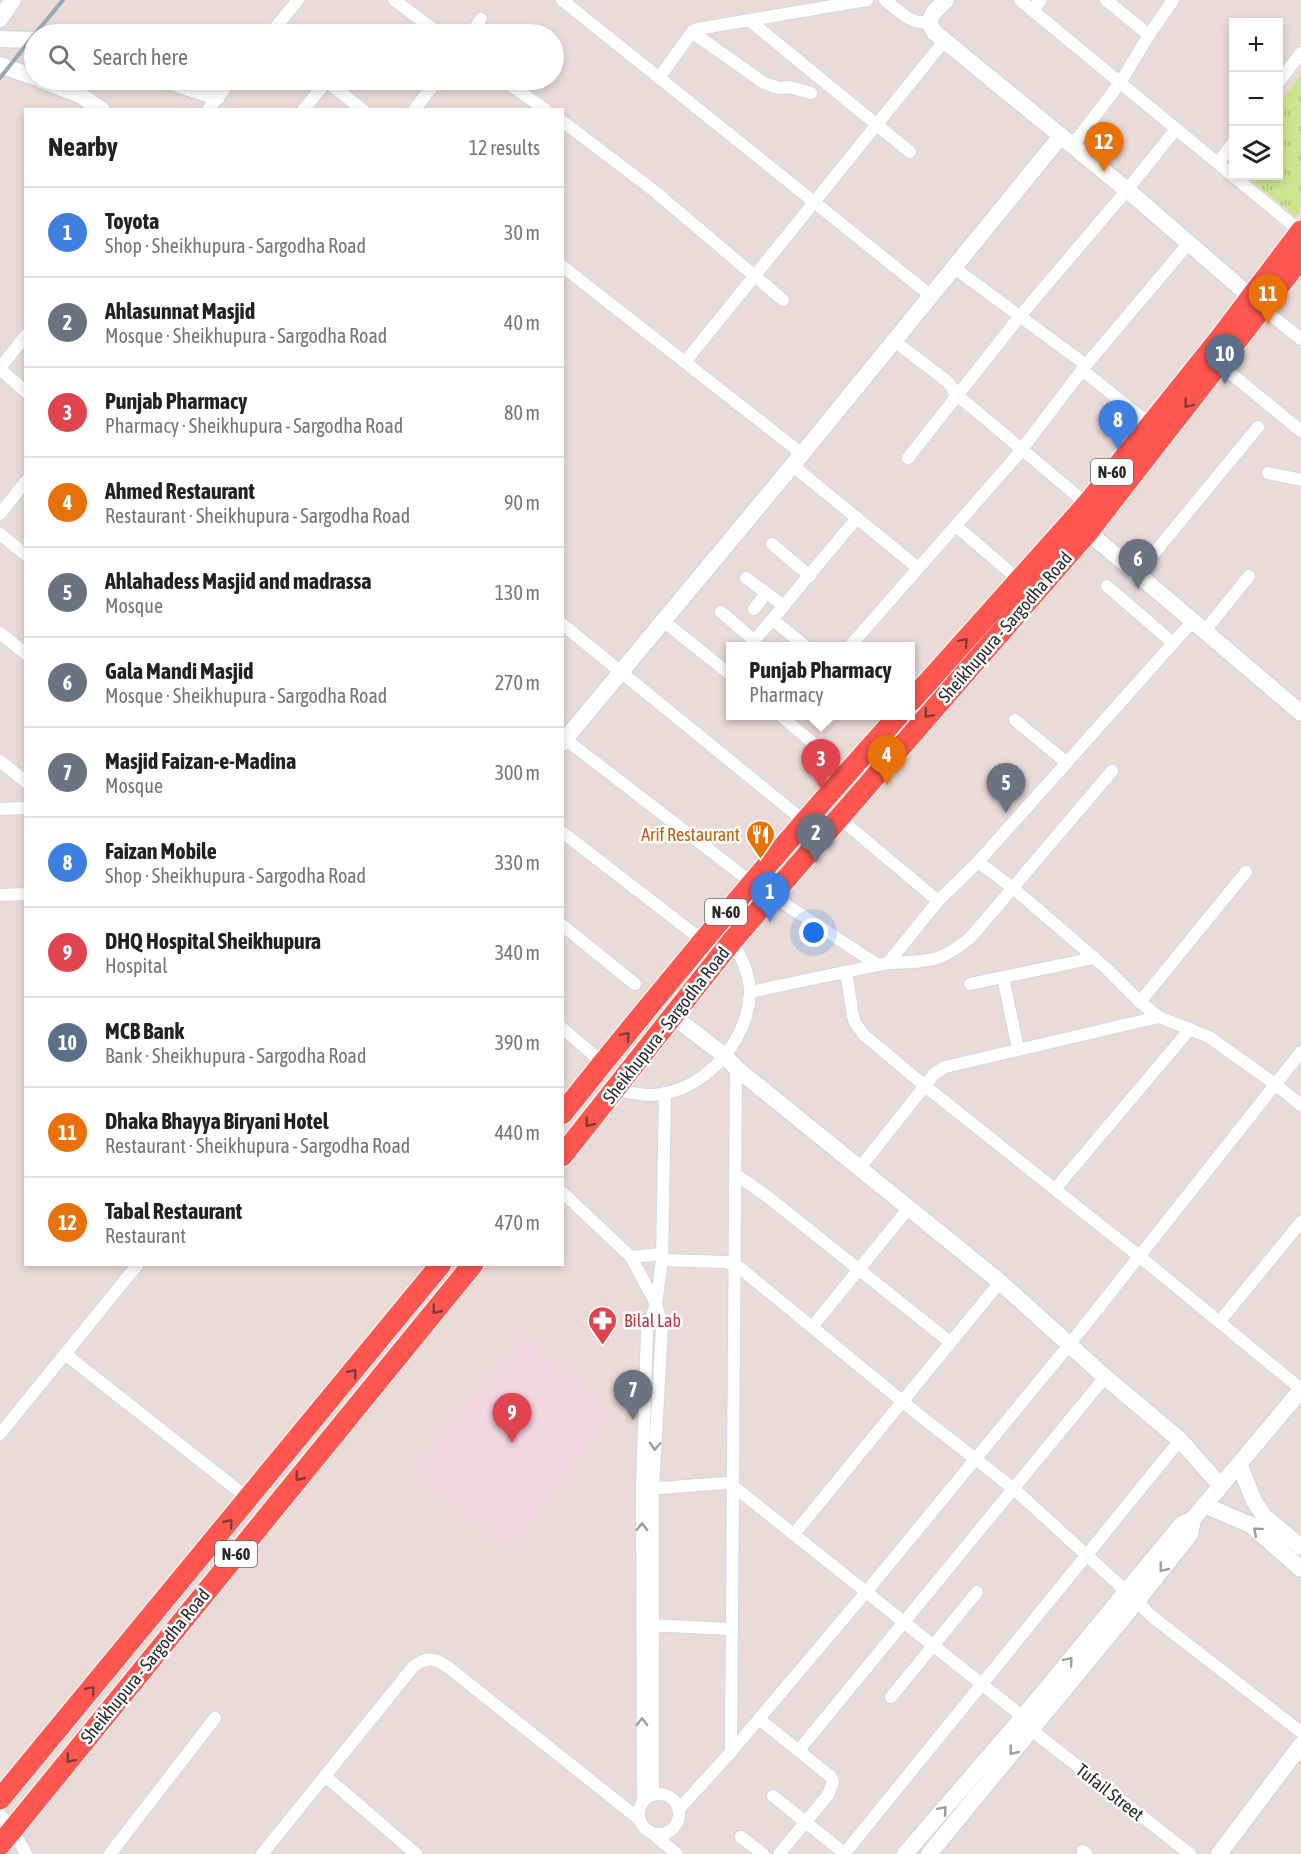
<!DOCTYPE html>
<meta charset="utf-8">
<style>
body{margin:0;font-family:"Asap Condensed",sans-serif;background:#f2f2f2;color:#202124}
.controls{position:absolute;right:18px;top:18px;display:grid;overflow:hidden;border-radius:0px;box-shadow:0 3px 9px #0003}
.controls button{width:54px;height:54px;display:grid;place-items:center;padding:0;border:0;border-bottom:2px solid #e0e0e0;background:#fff;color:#202124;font:30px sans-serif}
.you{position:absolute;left:814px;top:933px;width:21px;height:21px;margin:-15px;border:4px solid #fff;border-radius:50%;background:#1a73e8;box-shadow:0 0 0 9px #1a73e833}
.badge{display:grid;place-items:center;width:39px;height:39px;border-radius:50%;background:#1a73e8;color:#fff;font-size:20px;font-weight:700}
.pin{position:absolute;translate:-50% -50px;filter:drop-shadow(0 2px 3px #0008)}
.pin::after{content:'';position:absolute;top:32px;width:21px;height:18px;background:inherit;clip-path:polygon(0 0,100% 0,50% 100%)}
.popup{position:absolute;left:726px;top:642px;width:189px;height:78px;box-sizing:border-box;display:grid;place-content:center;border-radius:0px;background:#fff;filter:drop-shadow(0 2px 4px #0005);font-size:20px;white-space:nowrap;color:#757577}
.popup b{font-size:22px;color:#202124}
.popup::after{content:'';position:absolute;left:50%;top:100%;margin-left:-12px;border:12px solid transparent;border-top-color:#fff}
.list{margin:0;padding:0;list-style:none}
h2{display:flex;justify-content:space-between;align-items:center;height:78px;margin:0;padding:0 24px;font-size:26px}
h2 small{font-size:20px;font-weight:400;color:#757577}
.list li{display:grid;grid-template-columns:39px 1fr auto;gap:18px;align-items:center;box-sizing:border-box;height:90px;padding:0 24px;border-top:2px solid #e0e0e0}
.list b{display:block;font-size:22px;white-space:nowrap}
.list p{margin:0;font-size:20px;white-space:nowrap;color:#757577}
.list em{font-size:20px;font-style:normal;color:#757577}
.icon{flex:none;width:33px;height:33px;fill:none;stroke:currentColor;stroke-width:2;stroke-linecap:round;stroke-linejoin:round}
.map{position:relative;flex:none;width:1301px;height:1854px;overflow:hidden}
.search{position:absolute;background:#fff;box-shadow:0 3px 9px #0003;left:24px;top:24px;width:540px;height:66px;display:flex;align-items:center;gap:15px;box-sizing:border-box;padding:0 21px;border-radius:33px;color:#757577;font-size:22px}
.panel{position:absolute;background:#fff;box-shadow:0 3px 9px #0003;left:24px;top:108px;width:540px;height:1158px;border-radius:0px}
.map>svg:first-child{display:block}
</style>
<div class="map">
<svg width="1301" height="1854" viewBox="0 0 1301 1854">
<defs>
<pattern id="park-tufts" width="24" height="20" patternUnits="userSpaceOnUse" patternTransform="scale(1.5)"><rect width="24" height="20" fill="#cee590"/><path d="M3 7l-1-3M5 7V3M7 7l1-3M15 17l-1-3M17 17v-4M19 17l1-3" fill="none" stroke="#b1c47c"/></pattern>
</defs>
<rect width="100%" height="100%" fill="#ebdbd8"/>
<polygon fill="#f3d4e1" points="525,1337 611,1414 507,1548 412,1472"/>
<polygon fill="url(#park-tufts)" points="1301,74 1301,208 1296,217 1246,176 1278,176 1279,104"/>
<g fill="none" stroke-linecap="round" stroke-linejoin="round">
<defs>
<g id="street">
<polyline points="394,0 440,34"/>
<polyline points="562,0 930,295"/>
<path d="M 885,0 C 899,11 911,25 929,22"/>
<polyline points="1020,0 1301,232"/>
<polyline points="1106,0 1149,35"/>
<polyline points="1032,10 1041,0"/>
<polyline points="749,20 910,152"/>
<polyline points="692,32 764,83 779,88 789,87 811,93"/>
<polyline points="270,34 298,0"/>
<polyline points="471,34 481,19"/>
<polyline points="659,78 692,32 697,29 867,0"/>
<polyline points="325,80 363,110"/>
<polyline points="503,80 546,110"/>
<polyline points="1278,83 1301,53"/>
<polyline points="208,110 232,80"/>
<polyline points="303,110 327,81"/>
<polyline points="414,110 437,80"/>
<polyline points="562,121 653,190 783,300"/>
<polyline points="1072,146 1120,83 1149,35 1173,0"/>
<polyline points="1218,163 1234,142"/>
<polyline points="562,266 802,454"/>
<polyline points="953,267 1086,365"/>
<polyline points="1262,308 1301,339"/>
<polyline points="893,340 948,382 957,395 1087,504"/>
<polyline points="685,362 945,40"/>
<polyline points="1219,364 1301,431"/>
<polyline points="0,368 26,335"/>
<polyline points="0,369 26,392"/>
<polyline points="1082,370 1151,425"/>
<polyline points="908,458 1020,316 1127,190 1176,129"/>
<polyline points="792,465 918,568"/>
<polyline points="1268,473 1301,480"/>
<polyline points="0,514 26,481"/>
<polyline points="956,526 1019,580"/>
<polyline points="0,534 26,555"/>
<polyline points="772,544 810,576"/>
<polyline points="1137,574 1258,427"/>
<polyline points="746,578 784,606"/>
<polyline points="1107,586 1173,643"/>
<polyline points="754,609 766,593"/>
<polyline points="721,612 755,641"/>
<polyline points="662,620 731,675"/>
<polyline points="773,620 805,646"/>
<polyline points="562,624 804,821"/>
<polyline points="1204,632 1249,576"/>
<polyline points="0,633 26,654"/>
<polyline points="750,646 857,518"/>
<polyline points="850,646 1015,458 1086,365 1188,244"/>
<polyline points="781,716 847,772"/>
<polyline points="1015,720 1067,763"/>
<polyline points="565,739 751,882"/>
<polyline points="0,761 26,782"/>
<polyline points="0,809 26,808"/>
<polyline points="838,817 938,901"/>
<polyline points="562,832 702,940"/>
<polyline points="978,862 1013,888 1106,968 1140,1002 1159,1017 1209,1037 1275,1084 1301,1105"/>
<polyline points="0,895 26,894"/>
<polyline points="771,895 878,965"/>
<polyline points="562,925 635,984"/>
<path d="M 888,963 C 927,961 939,964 971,937 L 1112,771"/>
<polyline points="846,972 853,1016 855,1023 864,1035 925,1086 1139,1256 1301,1389"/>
<polyline points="1003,977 1018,1049"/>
<polyline points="970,984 1094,958"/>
<polyline points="750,992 888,963 938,901 978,862 1192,622"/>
<polyline points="1140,1002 1246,872"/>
<polyline points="562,1028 603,1063"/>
<path d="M 616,1090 C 628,1092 640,1095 653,1095 C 704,1091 747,1044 750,993 C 750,975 741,956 732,941"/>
<polyline points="859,1169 935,1073 945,1067 1159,1017"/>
<polyline points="735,1174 764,1194 950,1342"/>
<polyline points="1055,1189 1190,1029"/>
<polyline points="562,1192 631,1257 656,1304 662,1327 653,1488 653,1795"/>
<polyline points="631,1257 662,1254"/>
<polyline points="662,1260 726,1262 740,1268 919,1415 1014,1489 1127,1592"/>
<polyline points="1220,1321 1301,1222"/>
<polyline points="812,1327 908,1209"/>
<polyline points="65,1354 249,1499"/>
<polyline points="0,1434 138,1264"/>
<polyline points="647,1489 725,1483 733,1486 1023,1717"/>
<polyline points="794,1534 1000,1282"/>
<polyline points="1137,1601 1150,1615 1301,1732"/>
<polyline points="646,1625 732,1629"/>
<polyline points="891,1697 977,1592"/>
<polyline points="759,1719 831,1777 833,1782 828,1795 779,1854"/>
<polyline points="1030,1729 1190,1854"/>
<polyline points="799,1750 1105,1377"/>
<polyline points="731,1752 736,1068"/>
<polyline points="325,1776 416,1854"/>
<circle cx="659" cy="1814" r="20"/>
<polyline points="773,1796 844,1853"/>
<polyline points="643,1802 642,1489 647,1330 656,1304 662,1260 665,1093"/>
<polyline points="679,1809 731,1752 867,1591 1069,1345 1301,1052"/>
<polyline points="0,1815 13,1829 26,1854"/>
<polyline points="653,1834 677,1854"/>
<polyline points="741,1837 763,1854"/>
<polyline points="1083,1851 1086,1854"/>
<polyline points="110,1854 215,1718"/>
<path d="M 262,1854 L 413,1667 C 426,1656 435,1658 448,1667 L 639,1819"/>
<polyline points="844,1854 1180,1440"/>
</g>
<g id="secondary">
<polyline points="946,0 934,12 929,22 934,32 1139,200 1252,298"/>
<polyline points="0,19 13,0"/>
<polyline points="0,39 34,40"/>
<polyline points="0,65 34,77"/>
<polyline points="41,80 80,95 102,110"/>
<polyline points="164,80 217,97"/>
<polyline points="1088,532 1301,713"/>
<polyline points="562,743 802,454 1061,136"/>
<polyline points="674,1017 725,1056 736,1068 1000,1282 1105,1377 1180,1440 1220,1485"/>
<polyline points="1239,1464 1254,1501 1265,1517 1301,1547"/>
<polyline points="1204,1505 1251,1525 1301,1569"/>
<polyline points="905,1854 1023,1717 1181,1525 1193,1519 1301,1390"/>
<polyline points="929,1854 1137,1601 1190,1534 1193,1519"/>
<polyline points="1219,1854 1301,1745"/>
</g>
<g id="highway">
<polyline points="911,701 1087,504 1220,338 1301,231"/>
<path d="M 562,1114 C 670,978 782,845 898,716"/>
<polyline points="562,1156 732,941 1088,532 1301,258"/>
<polyline points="0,1799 441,1264"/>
<polyline points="0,1845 473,1264"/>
</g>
</defs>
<use href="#street" stroke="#cdd9e2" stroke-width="14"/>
<use href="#secondary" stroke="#cdd9e2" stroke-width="19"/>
<use href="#highway" stroke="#fff" stroke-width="23"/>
<use href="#street" stroke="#fff" stroke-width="12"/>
<use href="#secondary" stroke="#fff" stroke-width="16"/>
<use href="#highway" stroke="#ff574f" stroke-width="21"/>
<g stroke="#9ba8b3" stroke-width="4">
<polyline points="35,34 63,0"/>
<polyline points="0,78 34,35"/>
</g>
</g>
<defs><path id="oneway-chevron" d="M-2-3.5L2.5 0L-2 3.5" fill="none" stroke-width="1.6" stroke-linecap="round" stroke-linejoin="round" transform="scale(1.5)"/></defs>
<g stroke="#7d3a37">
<use href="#oneway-chevron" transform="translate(1188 404) rotate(128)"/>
<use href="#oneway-chevron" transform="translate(964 642) rotate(-49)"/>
<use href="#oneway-chevron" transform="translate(928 714) rotate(131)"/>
<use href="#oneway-chevron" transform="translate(626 1036) rotate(-50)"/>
<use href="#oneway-chevron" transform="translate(589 1123) rotate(129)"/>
<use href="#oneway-chevron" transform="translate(436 1310) rotate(129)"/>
<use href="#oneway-chevron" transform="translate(353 1373) rotate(-51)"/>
<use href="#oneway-chevron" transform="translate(299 1477) rotate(129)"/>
<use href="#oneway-chevron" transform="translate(229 1523) rotate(-50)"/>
<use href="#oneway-chevron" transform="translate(91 1690) rotate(-50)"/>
<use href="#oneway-chevron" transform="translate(70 1759) rotate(129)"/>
</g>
<g stroke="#9e9e9e">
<use href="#oneway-chevron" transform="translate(655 1446) rotate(93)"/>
<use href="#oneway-chevron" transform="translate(642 1527) rotate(-90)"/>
<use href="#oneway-chevron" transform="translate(1257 1531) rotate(-140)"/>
<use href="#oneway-chevron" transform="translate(1163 1568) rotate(128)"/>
<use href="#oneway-chevron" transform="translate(1069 1661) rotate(-50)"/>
<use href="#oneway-chevron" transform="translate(642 1722) rotate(-90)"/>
<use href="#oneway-chevron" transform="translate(1013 1751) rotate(129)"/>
<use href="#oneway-chevron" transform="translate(943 1810) rotate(-49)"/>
</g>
<defs>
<symbol id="restaurant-pin" viewBox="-11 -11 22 30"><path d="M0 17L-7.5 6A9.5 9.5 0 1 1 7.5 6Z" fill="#e8710a" stroke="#fff"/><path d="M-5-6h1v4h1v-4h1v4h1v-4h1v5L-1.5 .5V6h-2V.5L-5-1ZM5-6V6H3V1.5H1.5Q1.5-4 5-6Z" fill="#fff"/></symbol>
<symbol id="pharmacy-pin" viewBox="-11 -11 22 30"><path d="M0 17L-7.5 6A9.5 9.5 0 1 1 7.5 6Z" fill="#e0444e" stroke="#fff"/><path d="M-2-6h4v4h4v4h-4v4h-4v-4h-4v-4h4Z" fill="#fff"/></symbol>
</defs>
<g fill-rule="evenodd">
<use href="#restaurant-pin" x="744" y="818" width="33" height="45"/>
<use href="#pharmacy-pin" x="586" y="1304" width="33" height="45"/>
</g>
<g text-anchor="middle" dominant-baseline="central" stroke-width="5" stroke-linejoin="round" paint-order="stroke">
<g fill="#fff" stroke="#686868" stroke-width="1.5">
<rect x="1091" y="459" width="42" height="26" rx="4.5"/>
<rect x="705" y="899" width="42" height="26" rx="4.5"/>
<rect x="215" y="1541" width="42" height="26" rx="4.5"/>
</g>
<g font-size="16" font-weight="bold" fill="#272727">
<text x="1112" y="472">N-60</text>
<text x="726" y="912">N-60</text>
<text x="236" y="1554">N-60</text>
</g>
<g font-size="18" fill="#272727" stroke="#fff">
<text transform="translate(1005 627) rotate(-49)">Sheikhupura - Sargodha Road</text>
<text transform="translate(666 1025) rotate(-52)">Sheikhupura - Sargodha Road</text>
<text transform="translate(145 1666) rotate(-51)">Sheikhupura - Sargodha Road</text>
<text transform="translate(1110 1792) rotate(38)">Tufail Street</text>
</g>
<g font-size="18" fill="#c56008" stroke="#fff" text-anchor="end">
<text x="740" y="834">Arif Restaurant</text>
</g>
<g font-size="18" fill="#be3a42" stroke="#fff" text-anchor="start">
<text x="624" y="1320">Bilal Lab</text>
</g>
</g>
</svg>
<div class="controls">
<button>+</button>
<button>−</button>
<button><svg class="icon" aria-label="layers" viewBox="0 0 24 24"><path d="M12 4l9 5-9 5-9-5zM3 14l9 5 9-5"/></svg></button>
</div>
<div class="you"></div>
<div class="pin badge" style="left:770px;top:922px;background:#3f7fe0">1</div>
<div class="pin badge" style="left:816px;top:863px;background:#6b7280">2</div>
<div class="pin badge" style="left:821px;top:789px;background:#e0444e">3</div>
<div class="popup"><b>Punjab Pharmacy</b>Pharmacy</div>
<div class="pin badge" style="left:887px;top:785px;background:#e8710a">4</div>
<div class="pin badge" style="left:1006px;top:813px;background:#6b7280">5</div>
<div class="pin badge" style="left:1138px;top:589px;background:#6b7280">6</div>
<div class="pin badge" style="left:633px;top:1420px;background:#6b7280">7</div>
<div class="pin badge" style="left:1118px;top:450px;background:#3f7fe0">8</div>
<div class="pin badge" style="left:512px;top:1443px;background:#e0444e">9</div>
<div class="pin badge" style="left:1225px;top:384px;background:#5c6f8a">10</div>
<div class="pin badge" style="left:1268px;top:324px;background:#e8710a">11</div>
<div class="pin badge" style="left:1104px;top:172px;background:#e8710a">12</div>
<div class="search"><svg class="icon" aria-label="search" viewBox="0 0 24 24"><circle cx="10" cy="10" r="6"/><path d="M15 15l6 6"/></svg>Search here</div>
<section class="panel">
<h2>Nearby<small>12 results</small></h2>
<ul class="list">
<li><span class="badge" style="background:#3f7fe0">1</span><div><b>Toyota</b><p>Shop · Sheikhupura - Sargodha Road</p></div><em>30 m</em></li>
<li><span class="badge" style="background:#6b7280">2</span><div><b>Ahlasunnat Masjid</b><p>Mosque · Sheikhupura - Sargodha Road</p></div><em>40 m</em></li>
<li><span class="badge" style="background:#e0444e">3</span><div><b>Punjab Pharmacy</b><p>Pharmacy · Sheikhupura - Sargodha Road</p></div><em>80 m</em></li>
<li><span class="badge" style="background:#e8710a">4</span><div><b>Ahmed Restaurant</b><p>Restaurant · Sheikhupura - Sargodha Road</p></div><em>90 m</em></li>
<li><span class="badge" style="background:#6b7280">5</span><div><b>Ahlahadess Masjid and madrassa</b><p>Mosque</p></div><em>130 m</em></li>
<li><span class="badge" style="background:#6b7280">6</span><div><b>Gala Mandi Masjid</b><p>Mosque · Sheikhupura - Sargodha Road</p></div><em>270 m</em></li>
<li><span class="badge" style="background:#6b7280">7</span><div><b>Masjid Faizan-e-Madina</b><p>Mosque</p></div><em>300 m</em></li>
<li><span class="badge" style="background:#3f7fe0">8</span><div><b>Faizan Mobile</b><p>Shop · Sheikhupura - Sargodha Road</p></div><em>330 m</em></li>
<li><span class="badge" style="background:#e0444e">9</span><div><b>DHQ Hospital Sheikhupura</b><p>Hospital</p></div><em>340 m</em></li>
<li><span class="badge" style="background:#5c6f8a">10</span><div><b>MCB Bank</b><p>Bank · Sheikhupura - Sargodha Road</p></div><em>390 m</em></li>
<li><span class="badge" style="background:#e8710a">11</span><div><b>Dhaka Bhayya Biryani Hotel</b><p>Restaurant · Sheikhupura - Sargodha Road</p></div><em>440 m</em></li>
<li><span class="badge" style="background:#e8710a">12</span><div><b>Tabal Restaurant</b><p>Restaurant</p></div><em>470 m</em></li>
</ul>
</section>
</div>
